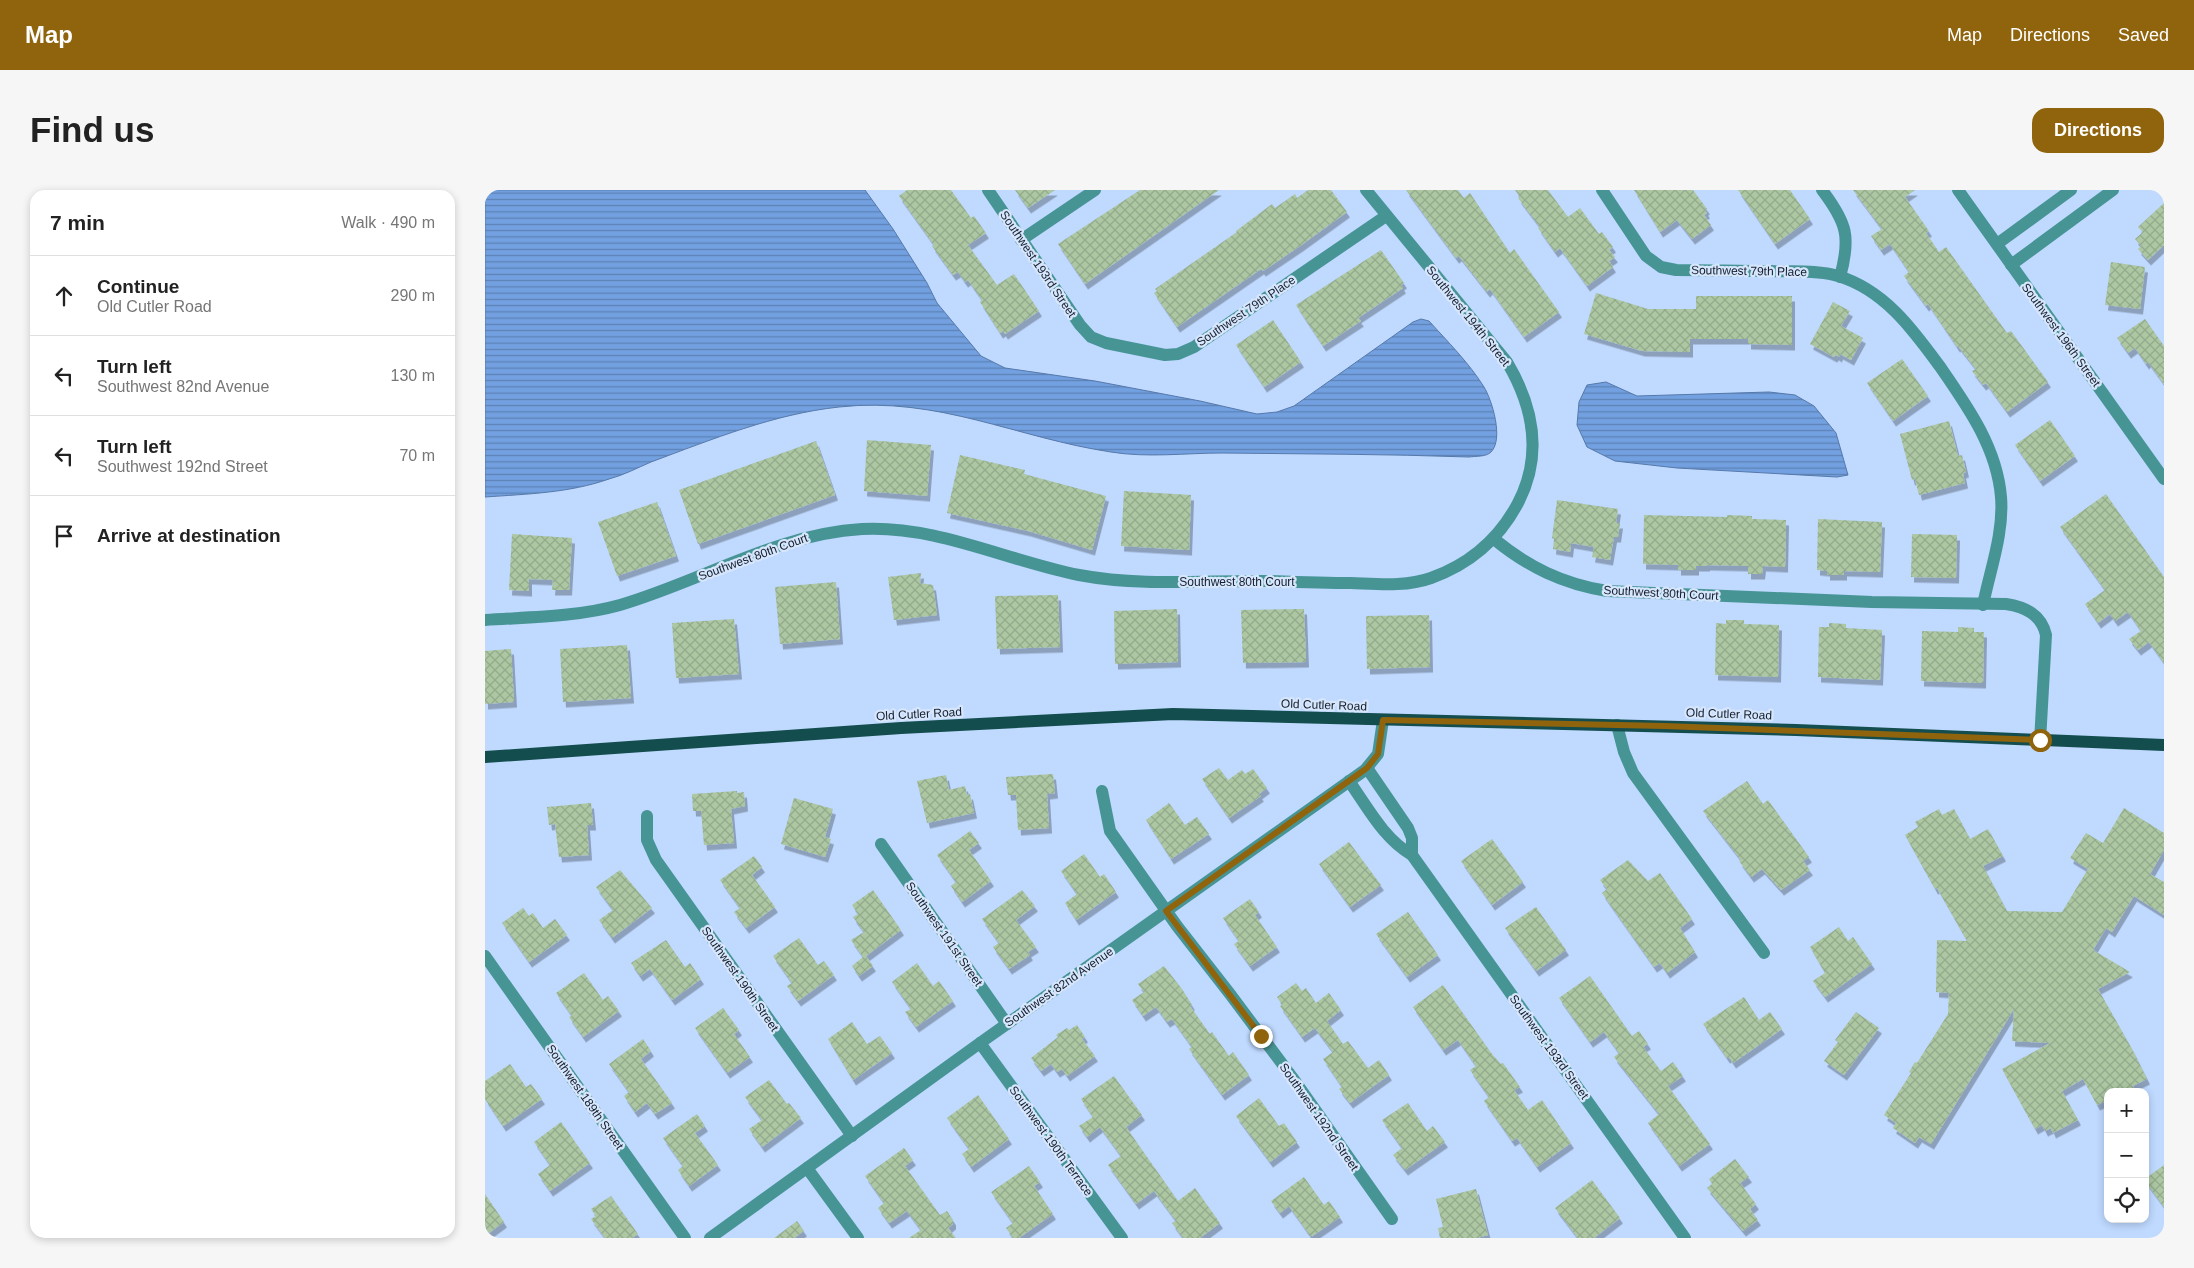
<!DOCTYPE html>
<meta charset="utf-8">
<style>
body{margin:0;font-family:Arial,sans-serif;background:#f6f6f6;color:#222}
.controls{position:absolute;right:15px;bottom:15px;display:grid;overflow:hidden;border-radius:10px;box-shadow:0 2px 8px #0003}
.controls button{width:45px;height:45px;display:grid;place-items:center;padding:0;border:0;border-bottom:1px solid #e0e0e0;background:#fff;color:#222;font:25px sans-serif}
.stop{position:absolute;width:15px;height:15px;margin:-11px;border:4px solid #90640d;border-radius:50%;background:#fff}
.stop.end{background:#90640d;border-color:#fff;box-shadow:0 1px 5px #0008}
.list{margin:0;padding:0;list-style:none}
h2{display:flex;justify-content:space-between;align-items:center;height:65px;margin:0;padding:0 20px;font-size:21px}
h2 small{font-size:16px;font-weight:400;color:#767676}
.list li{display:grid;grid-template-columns:32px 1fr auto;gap:15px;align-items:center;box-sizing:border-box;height:80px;padding:0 20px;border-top:1px solid #e0e0e0}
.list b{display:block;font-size:19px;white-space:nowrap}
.list p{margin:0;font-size:16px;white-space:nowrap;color:#767676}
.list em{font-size:16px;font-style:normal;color:#767676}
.icon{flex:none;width:28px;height:28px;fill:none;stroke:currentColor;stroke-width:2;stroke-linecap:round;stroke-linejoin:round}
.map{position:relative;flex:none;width:1679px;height:1048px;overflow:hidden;border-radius:15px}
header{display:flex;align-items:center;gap:30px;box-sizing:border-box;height:70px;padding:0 25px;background:#90640d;color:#fff}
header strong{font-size:24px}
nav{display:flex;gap:28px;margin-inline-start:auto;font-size:18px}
.intro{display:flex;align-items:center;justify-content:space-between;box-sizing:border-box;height:120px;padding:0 30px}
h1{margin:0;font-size:35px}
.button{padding:12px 22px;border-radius:15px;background:#90640d;color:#fff;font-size:18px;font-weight:700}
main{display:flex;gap:30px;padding:0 30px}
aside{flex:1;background:#fff;border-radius:15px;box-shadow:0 2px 8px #0003}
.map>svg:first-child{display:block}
</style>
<header>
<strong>Map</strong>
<nav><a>Map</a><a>Directions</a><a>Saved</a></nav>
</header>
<div class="intro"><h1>Find us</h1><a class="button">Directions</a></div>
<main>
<aside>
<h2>7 min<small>Walk · 490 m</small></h2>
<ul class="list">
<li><svg class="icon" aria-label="ahead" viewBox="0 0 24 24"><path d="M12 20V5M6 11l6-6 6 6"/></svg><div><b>Continue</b><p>Old Cutler Road</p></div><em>290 m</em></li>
<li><svg class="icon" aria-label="left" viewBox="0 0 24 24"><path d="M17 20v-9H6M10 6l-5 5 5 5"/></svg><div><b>Turn left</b><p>Southwest 82nd Avenue</p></div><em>130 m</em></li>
<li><svg class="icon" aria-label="left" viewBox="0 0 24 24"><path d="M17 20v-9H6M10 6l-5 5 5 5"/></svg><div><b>Turn left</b><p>Southwest 192nd Street</p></div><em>70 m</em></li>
<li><svg class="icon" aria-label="arrive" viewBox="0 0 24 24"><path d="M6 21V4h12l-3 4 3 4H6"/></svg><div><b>Arrive at destination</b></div></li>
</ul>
</aside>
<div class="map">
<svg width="1679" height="1048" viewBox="0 0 1679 1048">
<defs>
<pattern id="water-rules" width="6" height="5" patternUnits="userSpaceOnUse" patternTransform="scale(1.25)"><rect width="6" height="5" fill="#72a0e0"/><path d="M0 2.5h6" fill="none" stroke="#5c82b6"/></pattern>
<pattern id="building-cross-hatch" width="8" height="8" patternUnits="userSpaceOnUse" patternTransform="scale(1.25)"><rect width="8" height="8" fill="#acc7a2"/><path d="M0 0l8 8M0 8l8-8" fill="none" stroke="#93aa8c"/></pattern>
<filter id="shadow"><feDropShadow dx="3" dy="5.5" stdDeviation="0" flood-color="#0004"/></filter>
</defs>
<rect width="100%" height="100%" fill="#bfd9ff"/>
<g fill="url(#water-rules)" stroke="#5679aa">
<path d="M 0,0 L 380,0 L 408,39 L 442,93 L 452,113 L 496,166 L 520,178 L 610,191 L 715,211 L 772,224 L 792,222 L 809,216 L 928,132 L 936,129 L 944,131 C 963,152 984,173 999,197 C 1007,210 1019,249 1006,262 C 1001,267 991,266 984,267 C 902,264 820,264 737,263 C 700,263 663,268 626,262 C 532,248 453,206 354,217 C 289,224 228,249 166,272 C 152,278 139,285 124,289 C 84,303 42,304 0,307 Z"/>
<polygon points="1121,192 1152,206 1284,202 1310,205 1329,216 1351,243 1363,285 1352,287 1192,278 1130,271 1102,257 1092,235 1094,212 1102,195"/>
</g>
<g fill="url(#building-cross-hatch)" filter="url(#shadow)">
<polygon points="422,0 466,0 486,28 489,26 501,43 483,55 512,95 529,84 554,121 520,144 518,141 515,143 495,112 497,110 483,90 480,92 473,82 468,85 447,56 449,55 414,6"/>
<polygon points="530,0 570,0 543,18"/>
<polygon points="655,0 734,0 600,94 573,54"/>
<polygon points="823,0 846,0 862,22 815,56 778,81 776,79 692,137 669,103 672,101 670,99 752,42 751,41 787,14 790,18 810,4 812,8"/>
<polygon points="921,0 973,0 979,8 985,3 1025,63 1029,59 1074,122 1039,147 1005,99 1002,102 974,66 971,68"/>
<polygon points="1030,0 1063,0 1083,27 1095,18 1114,44 1117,42 1128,57 1124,60 1130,67 1124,71 1128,77 1102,96 1075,58 1070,62 1053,38 1055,37 1033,8 1035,7"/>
<polygon points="1149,0 1208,0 1222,19 1220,20 1222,23 1219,25 1226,35 1207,49 1192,30 1175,42"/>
<polygon points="1253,0 1305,0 1325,29 1290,54"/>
<polygon points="1368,0 1430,0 1420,7 1444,41 1441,43 1454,62 1461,57 1522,143 1526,141 1563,192 1522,222 1501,193 1498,195 1487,181 1491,179 1473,156 1472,157 1443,114 1441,116 1419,86 1424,82 1405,54 1396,60 1386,46 1397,39"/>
<polygon points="1679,13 1679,55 1663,70 1653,59 1656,56 1650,49 1658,42 1653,37"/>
<polygon points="896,60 919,93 916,95 918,98 873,128 876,131 838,156 811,115"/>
<polygon points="1626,72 1660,77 1655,119 1620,115"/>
<polygon points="1111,103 1163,119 1211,119 1211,106 1307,106 1307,155 1263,154 1263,149 1205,149 1205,162 1157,161 1099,144"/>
<polygon points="1348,112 1365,121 1356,136 1378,148 1366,170 1355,164 1354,167 1351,165 1349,167 1325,154"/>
<polygon points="1660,129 1679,156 1679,194 1663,172 1661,174 1650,158 1643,163 1632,148"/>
<polygon points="788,130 816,172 779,197 751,155"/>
<polygon points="1417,169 1443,206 1408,231 1382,193"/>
<polygon points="1565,230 1590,266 1555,291 1530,255"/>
<polygon points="1464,231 1473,266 1477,265 1481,282 1478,283 1480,293 1434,305 1430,289 1427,290 1415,244"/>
<polygon points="382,250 446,255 442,306 379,301"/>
<polygon points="331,251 350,305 213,354 194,300"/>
<polygon points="475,265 540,280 539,284 621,306 607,360 543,341 462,323"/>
<polygon points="639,301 706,305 704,360 636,356"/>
<polygon points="1621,304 1679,387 1679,473 1664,452 1653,460 1644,449 1656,441 1643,422 1630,431 1625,424 1613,433 1600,414 1620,400 1575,337"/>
<polygon points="1072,310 1133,319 1131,333 1135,333 1133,347 1129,347 1125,370 1107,367 1109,357 1086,353 1085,362 1068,359 1069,349 1067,348"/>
<polygon points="172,312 191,366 132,386 113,332"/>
<polygon points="1159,325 1242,327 1242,325 1267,326 1267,329 1301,330 1300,377 1278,376 1277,384 1263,384 1263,376 1222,375 1222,376 1211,376 1211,380 1193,380 1193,375 1158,374"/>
<polygon points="1333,329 1397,332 1395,382 1359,381 1359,385 1342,385 1342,381 1332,380"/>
<polygon points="27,344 87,348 84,400 67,400 68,390 44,389 44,401 24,400"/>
<polygon points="1427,344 1472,345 1471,388 1426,387"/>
<polygon points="436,383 435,393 448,395 452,425 409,430 403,387"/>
<polygon points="351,392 355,449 295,454 290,397"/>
<polygon points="573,405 575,457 512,459 510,406"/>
<polygon points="692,419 693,472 630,474 629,421"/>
<polygon points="819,419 821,472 758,473 756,420"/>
<polygon points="944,425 945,477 882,479 881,426"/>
<polygon points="249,429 254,484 191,488 187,433"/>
<polygon points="1241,430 1259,430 1259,434 1294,435 1293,487 1230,485 1231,433 1241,434"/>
<polygon points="1344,433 1361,434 1361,438 1397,440 1395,490 1333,487 1334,437 1344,437"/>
<polygon points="1473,437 1489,438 1489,442 1499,442 1498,493 1436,491 1437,441 1473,442"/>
<polygon points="142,455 146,508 78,512 75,459"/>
<polygon points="26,459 29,512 0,514 0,461"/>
<polygon points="734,578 743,590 757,580 760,584 768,579 782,598 774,604 776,606 744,628 717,589"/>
<polygon points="568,584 570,603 562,604 564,638 533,640 531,605 523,605 521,587"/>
<polygon points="461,585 464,600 480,596 482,605 485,604 489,623 442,633 432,591"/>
<polygon points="1262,591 1278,614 1283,610 1324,667 1318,671 1325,680 1296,700 1277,679 1266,687 1254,671 1256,670 1218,621"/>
<polygon points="252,601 252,603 259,602 260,616 246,619 249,653 219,655 216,621 208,621 207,604"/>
<polygon points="309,608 348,619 340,647 346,649 340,667 296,654"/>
<polygon points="106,613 108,635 102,635 104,665 74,667 70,634 64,635 62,617"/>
<polygon points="684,613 700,635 712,627 724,644 686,669 661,630"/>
<polygon points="1639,618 1679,643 1679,660 1665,684 1679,692 1679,725 1649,706 1627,742 1621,738 1608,760 1645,782 1613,799 1647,859 1662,889 1648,896 1650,902 1623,902 1623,910 1612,915 1598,889 1577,901 1593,930 1568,943 1566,938 1560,941 1557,935 1550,939 1517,879 1565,853 1527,851 1529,819 1446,954 1434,947 1430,953 1408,938 1411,933 1399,925 1426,883 1424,882 1430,872 1432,873 1463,824 1464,803 1451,802 1452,750 1482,751 1452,698 1450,699 1420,645 1433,637 1430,632 1454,619 1457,625 1469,619 1485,649 1503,639 1518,666 1498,676 1522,721 1577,722 1603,679 1585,668 1601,643 1618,653"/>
<polygon points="485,641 494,653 484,660 506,691 477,712 466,696 471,692 452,665"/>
<polygon points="1007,649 1038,692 1007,715 976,671"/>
<polygon points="864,652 896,695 865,717 834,674"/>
<polygon points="599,664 615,687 619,684 631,702 591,730 580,713 592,704 576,681"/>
<polygon points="269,666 277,677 267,685 290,717 261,738 249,722 255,718 235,690"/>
<polygon points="1143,670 1163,691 1175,683 1207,729 1195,738 1210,762 1182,783 1175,773 1169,777 1117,703 1122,699 1115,690"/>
<polygon points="135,680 167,718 127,748 114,730 128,720 111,697"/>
<polygon points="388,700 416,740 381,766 388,776 374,786 367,776 378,767 366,750 379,742 368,727 373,724 367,715"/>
<polygon points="537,700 550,716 531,730 551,757 543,762 545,765 524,779 508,757 514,753 497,729"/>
<polygon points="765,709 774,722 770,725 792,757 765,776 749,754 754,751 738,728"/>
<polygon points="1051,717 1081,760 1051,781 1020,738"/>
<polygon points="38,718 44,726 48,723 58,738 70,729 82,745 44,772 17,733"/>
<polygon points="923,722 953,765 922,787 891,744"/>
<polygon points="1354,737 1363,751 1368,747 1387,774 1340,807 1328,791 1340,783 1325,757"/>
<polygon points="314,748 333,775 339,771 349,785 313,811 302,796 307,793 288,766"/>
<polygon points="181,750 200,777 205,773 216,789 187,810 165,779 155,786 146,773"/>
<polygon points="432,773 448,796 454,791 468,811 431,837 420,822 426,819 407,792"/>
<polygon points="679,776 697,799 707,815 705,816 725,844 727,842 744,866 748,862 764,885 737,905 704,859 707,857 687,829 682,832 671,817 658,826 647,810 659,802 653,794"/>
<polygon points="99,783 118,810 123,806 134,821 98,847 84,827 87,826 71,803"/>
<polygon points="1105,786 1147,846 1154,841 1163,854 1158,857 1176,881 1188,872 1198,886 1183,896 1225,954 1194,976 1163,933 1174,924 1129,867 1134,863 1119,842 1105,852 1074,808"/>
<polygon points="811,793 817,801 821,798 831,813 844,803 856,820 842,831 858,854 863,851 883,878 894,870 904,885 865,913 854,899 857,897 838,869 848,862 830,838 817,847 795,816 797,815 792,807"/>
<polygon points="958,795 1007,864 1016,874 1018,873 1035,897 1029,900 1043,920 1057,910 1086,953 1052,977 1032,948 1027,951 999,911 1004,907 985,880 991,876 973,850 958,860 928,817"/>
<polygon points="1259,807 1274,830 1285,822 1297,839 1248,873 1244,867 1242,868 1218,834"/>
<polygon points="238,818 254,840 249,844 265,867 242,883 210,838"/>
<polygon points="1371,822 1394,838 1359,885 1339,871 1353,852 1350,850"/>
<polygon points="367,832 382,854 395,846 407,863 368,890 343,849"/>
<polygon points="592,835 600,847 597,849 610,866 582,886 577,879 572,882 566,874 556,881 546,868 573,847 571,845 582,838 584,840"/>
<polygon points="158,849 166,861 156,869 187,913 170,924 162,913 150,922 139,906 144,902 124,874"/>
<polygon points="25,874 41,897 46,894 57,909 18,936 0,909 0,891"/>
<polygon points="629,886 657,925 641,937 693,1011 710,998 735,1033 715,1048 698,1048 687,1033 691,1031 669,1001 651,1014 623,975 636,966 615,937 602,947 594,936 608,927 596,909"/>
<polygon points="284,890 302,914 304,913 316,928 277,957 264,939 277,930 260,907"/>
<polygon points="493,905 524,949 486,977 477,964 484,959 462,928"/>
<polygon points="774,908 794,936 799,933 812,952 785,972 751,926"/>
<polygon points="923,913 942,941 948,936 960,952 920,980 908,965 917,958 897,930"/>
<polygon points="212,924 220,936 210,943 233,975 204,996 193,980 198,976 178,948"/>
<polygon points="76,932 105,973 65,1001 53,984 65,975 49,952"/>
<polygon points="419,958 428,970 420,976 455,1025 462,1021 468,1030 468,1034 463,1038 471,1048 424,1048 436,1040 422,1021 404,1033 393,1018 399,1013 380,986"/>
<polygon points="1250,969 1264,987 1255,993 1271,1014 1265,1019 1273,1030 1258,1041 1222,998 1227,994 1224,989"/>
<polygon points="1679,975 1679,1017 1660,991 1660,989"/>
<polygon points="544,976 555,992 549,996 568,1024 534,1048 528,1048 521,1038 528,1033 506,1002"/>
<polygon points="819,987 839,1015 844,1011 855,1027 826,1047 804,1016 795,1023 786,1011"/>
<polygon points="1107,990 1135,1028 1109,1048 1093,1048 1070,1018"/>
<polygon points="991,999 1003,1045 992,1048 955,1048 953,1038 958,1037 951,1009"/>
<polygon points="0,1004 19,1032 0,1046"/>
<polygon points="126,1006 153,1044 147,1048 120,1048 106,1029 111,1026 106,1019"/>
<polygon points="312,1031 319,1041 309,1048 289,1048"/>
</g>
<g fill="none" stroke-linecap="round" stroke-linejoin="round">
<g stroke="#479495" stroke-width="12">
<polyline points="503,0 595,135 606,147 621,153 680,165 693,164 709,157 901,26"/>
<path d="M 1117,0 L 1161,66 L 1176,77 L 1191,80 C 1223,80 1254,81 1286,81 C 1308,82 1332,80 1353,86 C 1400,100 1429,141 1456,178 C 1483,217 1512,258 1516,307 C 1519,343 1505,380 1498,415"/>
<path d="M 1337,0 C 1362,33 1366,47 1355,87"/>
<polyline points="1473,0 1679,289"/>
<polyline points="536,50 610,0"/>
<polyline points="1512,54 1586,0"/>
<polyline points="1526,75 1628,0"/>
<path d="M 1009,349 C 1043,377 1078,394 1122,401 L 1387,412 L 1521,414 C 1540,417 1556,424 1561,445 L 1555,551"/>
<path d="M 0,430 C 45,427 92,427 135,415 C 217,391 291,344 377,339 C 452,335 522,371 594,385 C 657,397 722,390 786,391 C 813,392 840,393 866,393 C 893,394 921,397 946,388 C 985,374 1014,349 1033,313 C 1058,265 1048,216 1022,172 L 881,0"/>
<polyline points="1132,535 1139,562 1148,583 1279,763"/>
<polyline points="882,578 923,638 927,648 927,665"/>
<path d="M 864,591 C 883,618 899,649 927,665 L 1200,1048"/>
<polyline points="617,601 625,641 692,736 745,804 807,887 907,1029"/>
<polyline points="162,626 162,650 171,670 367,946"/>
<polyline points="396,654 522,834"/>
<polyline points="0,766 200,1048"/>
<polyline points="495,853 637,1048"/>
<polyline points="322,978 373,1048"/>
<polyline points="225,1048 495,853 880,580 893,564 898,530"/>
</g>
<polyline stroke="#144d4e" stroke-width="12" points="0,567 416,538 688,524 1311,540 1679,555"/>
</g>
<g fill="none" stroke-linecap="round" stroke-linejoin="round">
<polyline stroke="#90640d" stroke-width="6" points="776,846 681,721 882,578 893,564 898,530 1179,536 1555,550"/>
</g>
<g text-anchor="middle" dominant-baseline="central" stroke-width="4.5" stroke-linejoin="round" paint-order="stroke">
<g font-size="12" fill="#151e2c" stroke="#d6e6fc">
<text transform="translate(553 74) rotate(56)">Southwest 193rd Street</text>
<text transform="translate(1264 81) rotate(1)">Southwest 79th Place</text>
<text transform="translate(761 121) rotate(-34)">Southwest 79th Place</text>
<text transform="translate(983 126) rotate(51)">Southwest 194th Street</text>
<text transform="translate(1576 145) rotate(54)">Southwest 196th Street</text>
<text transform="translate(268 367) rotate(-20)">Southwest 80th Court</text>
<text x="752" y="392">Southwest 80th Court</text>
<text transform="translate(1176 403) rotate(3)">Southwest 80th Court</text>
<text transform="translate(839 515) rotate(2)">Old Cutler Road</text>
<text transform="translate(434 524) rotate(-3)">Old Cutler Road</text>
<text transform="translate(1244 524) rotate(2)">Old Cutler Road</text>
<text transform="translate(459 744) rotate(55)">Southwest 191st Street</text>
<text transform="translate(255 789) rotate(55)">Southwest 190th Street</text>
<text transform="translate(574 797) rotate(-35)">Southwest 82nd Avenue</text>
<text transform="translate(1064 857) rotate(54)">Southwest 193rd Street</text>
<text transform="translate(100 907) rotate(55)">Southwest 189th Street</text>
<text transform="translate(834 927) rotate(55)">Southwest 192nd Street</text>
<text transform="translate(566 951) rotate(54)">Southwest 190th Terrace</text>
</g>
</g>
</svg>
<div class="controls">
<button>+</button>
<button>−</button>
<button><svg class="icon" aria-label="locate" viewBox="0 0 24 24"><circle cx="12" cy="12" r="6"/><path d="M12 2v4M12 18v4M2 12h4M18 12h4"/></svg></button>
</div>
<div class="stop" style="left:1555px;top:550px"></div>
<div class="stop end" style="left:776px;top:846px"></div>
</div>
</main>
